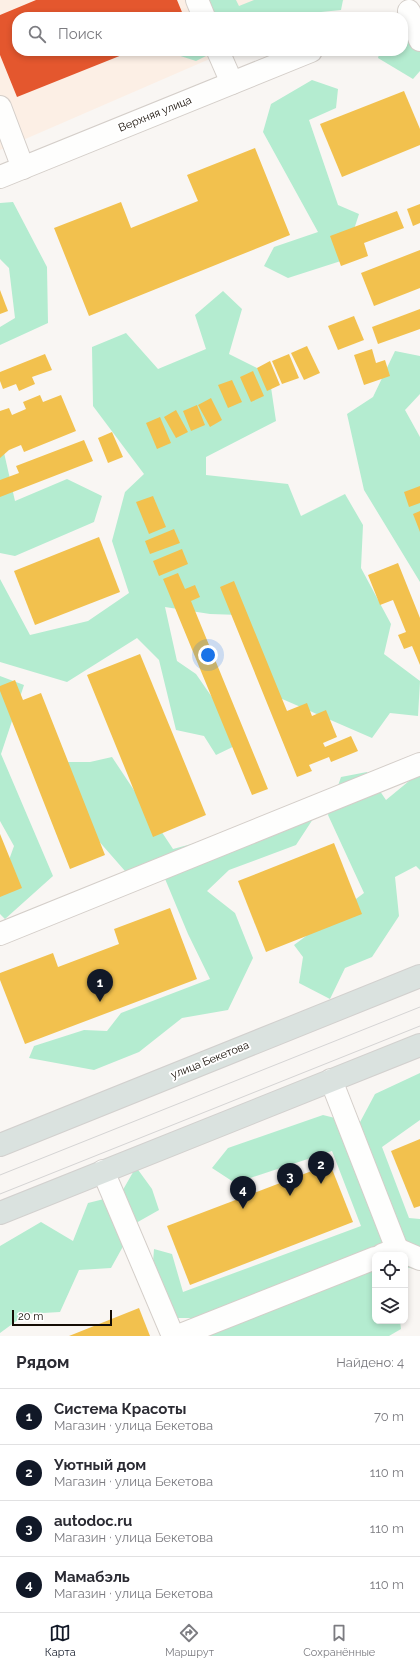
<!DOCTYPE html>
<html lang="ru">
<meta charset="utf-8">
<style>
body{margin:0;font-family:Raleway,sans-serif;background:#f7f7f7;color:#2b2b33}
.controls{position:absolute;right:12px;bottom:12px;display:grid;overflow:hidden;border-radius:8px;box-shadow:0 2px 6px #0003}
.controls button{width:36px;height:36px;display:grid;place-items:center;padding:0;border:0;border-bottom:1px solid #e1e1e2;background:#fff;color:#2b2b33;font:20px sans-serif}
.scale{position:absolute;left:12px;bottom:10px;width:100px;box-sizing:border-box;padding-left:4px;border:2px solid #150d05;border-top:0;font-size:11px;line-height:14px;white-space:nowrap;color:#150d05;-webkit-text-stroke:3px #fff;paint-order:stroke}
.you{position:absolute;left:208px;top:655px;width:14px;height:14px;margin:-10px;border:3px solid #fff;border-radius:50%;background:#1a73e8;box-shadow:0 0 0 6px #1a73e833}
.badge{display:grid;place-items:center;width:26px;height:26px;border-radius:50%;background:#111827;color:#fff;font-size:13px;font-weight:700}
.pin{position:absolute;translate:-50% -33px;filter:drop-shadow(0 1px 2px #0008)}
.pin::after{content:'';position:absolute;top:21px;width:14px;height:12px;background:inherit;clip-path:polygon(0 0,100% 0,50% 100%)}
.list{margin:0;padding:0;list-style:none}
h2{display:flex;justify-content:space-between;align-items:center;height:52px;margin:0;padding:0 16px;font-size:17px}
h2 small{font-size:13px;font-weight:400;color:#7c7c81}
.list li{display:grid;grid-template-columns:26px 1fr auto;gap:12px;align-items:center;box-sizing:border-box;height:56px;padding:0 16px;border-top:1px solid #e1e1e2}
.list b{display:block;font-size:15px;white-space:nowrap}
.list p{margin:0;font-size:13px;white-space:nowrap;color:#7c7c81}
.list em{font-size:13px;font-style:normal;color:#7c7c81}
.icon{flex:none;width:22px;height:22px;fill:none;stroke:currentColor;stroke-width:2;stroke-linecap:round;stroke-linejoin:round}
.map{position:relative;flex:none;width:420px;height:1336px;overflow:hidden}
.search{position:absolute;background:#fff;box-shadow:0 2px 6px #0003;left:12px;right:12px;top:12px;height:44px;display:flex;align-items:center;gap:10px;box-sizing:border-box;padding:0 14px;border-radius:16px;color:#7c7c81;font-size:15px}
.sheet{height:276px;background:#fff}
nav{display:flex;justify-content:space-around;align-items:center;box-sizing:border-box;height:56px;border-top:1px solid #e1e1e2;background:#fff;font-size:11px;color:#7c7c81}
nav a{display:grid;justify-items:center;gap:2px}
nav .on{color:#111827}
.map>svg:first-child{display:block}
</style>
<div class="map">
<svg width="420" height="1336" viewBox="0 0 420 1336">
<rect width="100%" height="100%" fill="#f9f6f3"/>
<polygon fill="#fcefe5" points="0,0 345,0 306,17 17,17 17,51 228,51 0,150"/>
<g fill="#b4ecd0">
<polygon points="207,0 236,0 239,6 254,0 343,0 341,10 271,17 215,17"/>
<polygon points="420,14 420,71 413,79 378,58 380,51 403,51 403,21"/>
<polygon points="165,51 216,51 196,61"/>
<polygon points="312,80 338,89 336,108 309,120 338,205 359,214 344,260 288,278 264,266 274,247 318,232 263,132 271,104"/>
<polygon points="13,202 47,267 48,323 0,345 0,327 15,318 9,268 0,259 0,203"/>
<polygon points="223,291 242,309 229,354 269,374 276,421 206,457 206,475 288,484 301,516 345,494 363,525 361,568 391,624 384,654 420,681 418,716 390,713 372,738 273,695 240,615 210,614 165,607 177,661 196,674 243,742 216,755 204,736 176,730 159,660 137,638 67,682 0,662 0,579 30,635 88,621 129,593 112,541 125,492 144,474 93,406 92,347 126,333 158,369 206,349 195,315"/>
<polygon points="395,351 420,356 420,394 405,410 420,437 420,582 364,490 347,414 373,397"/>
<polygon points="0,435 15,501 67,479 102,496 94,522 15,556 0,553"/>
<polygon points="0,676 24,685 1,754 53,876 5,919 0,914 0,885 14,846 0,821"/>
<polygon points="112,757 173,849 225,835 313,819 296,845 229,870 207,891 235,913 253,958 228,1010 182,1018 139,1052 94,1070 29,1058 34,1046 84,1030 107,1031 121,1013 210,979 188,934 163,874 125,871 68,806 56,762 90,762"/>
<polygon points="367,772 386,800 420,772 420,870 416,866 395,877 399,916 372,957 345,968 330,999 299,983 303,957 294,945 364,893 328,815 341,777"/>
<polygon points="420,1073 420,1120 382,1147 409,1218 420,1219 420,1270 405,1267 405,1255 375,1255 375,1321 400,1321 401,1329 389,1336 200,1336 209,1318 174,1318 152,1276 154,1249 172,1254 183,1292 361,1226 332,1151 235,1183 212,1168 228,1148 323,1115 359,1124 375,1094"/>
<polygon points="136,1167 152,1189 159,1210 136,1223 111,1268 79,1270 60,1312 26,1314 0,1333 0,1246 41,1222 73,1241 88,1203 120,1195"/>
</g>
<g fill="#f2c14e">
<polygon points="404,91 420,129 420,145 342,177 320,124"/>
<polygon points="255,148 290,235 89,316 54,228 121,202 131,228 198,201 187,175"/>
<polygon points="420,204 420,223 413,226 407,209"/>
<polygon points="397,211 404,228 364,243 368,256 341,266 330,236"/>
<polygon points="420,250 420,288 374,306 361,273"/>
<polygon points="0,290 8,311 0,314"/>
<polygon points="420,309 420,329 378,344 372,327"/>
<polygon points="354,316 364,340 338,350 328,326"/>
<polygon points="307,346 320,373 304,380 291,353"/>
<polygon points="372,349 376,363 385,360 390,376 364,385 354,355"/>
<polygon points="45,354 52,370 32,377 35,384 19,391 16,384 3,389 0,381 0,372"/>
<polygon points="289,354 299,378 282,384 272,361"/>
<polygon points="270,361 280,385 267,391 257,368"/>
<polygon points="253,371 264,396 251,402 240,377"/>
<polygon points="232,380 242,402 228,408 218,385"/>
<polygon points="40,395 43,402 61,395 76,431 24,452 21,445 9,450 0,458 0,411 9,408 12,415 26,409 23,402"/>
<polygon points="211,398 222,420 210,427 198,405"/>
<polygon points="197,405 205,425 191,431 183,411"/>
<polygon points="176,410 188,432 176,438 164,417"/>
<polygon points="160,417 171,443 157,449 146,423"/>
<polygon points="112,432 123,457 108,463 98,438"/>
<polygon points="84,440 93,461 0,497 0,480 19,473 16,466"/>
<polygon points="420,486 420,503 409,507 404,492"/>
<polygon points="153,496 166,527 149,534 136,502"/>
<polygon points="420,511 420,532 413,514"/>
<polygon points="174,529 180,543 150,554 145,541"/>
<polygon points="99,537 120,592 35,625 14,571"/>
<polygon points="182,549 188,564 159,576 153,561"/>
<polygon points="398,563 420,618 420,665 412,646 404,649 398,635 406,632 393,600 380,605 368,575"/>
<polygon points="178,573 185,589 195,585 200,597 191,601 268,789 252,795 163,579"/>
<polygon points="234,581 287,711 307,703 312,716 326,710 337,737 323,743 325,747 351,736 358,751 331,762 329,757 309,765 312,771 297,777 220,587"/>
<polygon points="140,654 206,815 153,837 87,675"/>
<polygon points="15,680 23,700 41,693 105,855 70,869 0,691 0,686"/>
<polygon points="0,834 22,888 0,897"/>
<polygon points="334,843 362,914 266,952 238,881"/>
<polygon points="170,908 197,979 25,1044 0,980 0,973 53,953 58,967 119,944 114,929"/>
<polygon points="420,1139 420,1206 414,1208 391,1151"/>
<polygon points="330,1164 353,1222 190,1285 167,1226"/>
<polygon points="139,1308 150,1336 69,1336"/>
</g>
<polygon fill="#e4572e" points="36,0 177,0 184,17 17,17 17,51 132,51 17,97 0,55 0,15"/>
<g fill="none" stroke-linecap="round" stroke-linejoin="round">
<defs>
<g id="minor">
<polyline points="197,0 204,17"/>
<polyline points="409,11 420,40"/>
<polyline points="218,51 232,83"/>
<polyline points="0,107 23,168"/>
<polyline points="0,177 311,51"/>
<polyline points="0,934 420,764"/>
<polyline points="331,1080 397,1249 382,1255"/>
<polyline points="103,1171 173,1336"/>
<polyline points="397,1249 420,1259"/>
<polyline points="178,1336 375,1258"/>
</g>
<g id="major">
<polyline points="0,1145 420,976"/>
<polyline points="0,1213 420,1045"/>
</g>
</defs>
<use href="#minor" stroke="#d4cec9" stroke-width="24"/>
<use href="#major" stroke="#d2d0ce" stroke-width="24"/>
<use href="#minor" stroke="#fefefd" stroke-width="22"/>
<use href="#major" stroke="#dae2df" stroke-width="22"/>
<g stroke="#d5d4d4" stroke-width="1">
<polyline points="0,1175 420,1007"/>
<polyline points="0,1194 420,1026"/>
</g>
</g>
<g text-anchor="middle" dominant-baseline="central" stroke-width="4" stroke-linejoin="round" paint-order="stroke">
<g font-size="11" fill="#150d05" stroke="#fff">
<text transform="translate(155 114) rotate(-22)">Верхняя улица</text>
<text transform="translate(210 1060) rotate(-22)">улица Бекетова</text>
</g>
</g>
</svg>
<div class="controls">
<button><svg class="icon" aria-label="locate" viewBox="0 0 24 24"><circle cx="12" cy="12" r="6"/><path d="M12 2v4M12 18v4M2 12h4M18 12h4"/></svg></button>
<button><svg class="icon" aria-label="layers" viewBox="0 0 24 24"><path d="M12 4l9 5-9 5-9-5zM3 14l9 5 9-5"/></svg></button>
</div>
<div class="scale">20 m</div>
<div class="you"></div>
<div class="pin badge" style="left:100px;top:1002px">1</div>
<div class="pin badge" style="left:321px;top:1184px">2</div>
<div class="pin badge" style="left:290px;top:1196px">3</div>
<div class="pin badge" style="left:243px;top:1209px">4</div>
<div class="search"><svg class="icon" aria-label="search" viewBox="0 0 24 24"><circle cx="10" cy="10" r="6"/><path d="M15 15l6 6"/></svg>Поиск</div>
</div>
<section class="sheet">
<h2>Рядом<small>Найдено: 4</small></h2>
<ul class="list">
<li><span class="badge">1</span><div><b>Система Красоты</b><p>Магазин · улица Бекетова</p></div><em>70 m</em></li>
<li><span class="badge">2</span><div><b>Уютный дом</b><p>Магазин · улица Бекетова</p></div><em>110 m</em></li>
<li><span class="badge">3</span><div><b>autodoc.ru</b><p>Магазин · улица Бекетова</p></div><em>110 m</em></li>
<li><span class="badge">4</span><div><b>Мамабэль</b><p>Магазин · улица Бекетова</p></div><em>110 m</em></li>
</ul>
</section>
<nav>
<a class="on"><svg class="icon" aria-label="map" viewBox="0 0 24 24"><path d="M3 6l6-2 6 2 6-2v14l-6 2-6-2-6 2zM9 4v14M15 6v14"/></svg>Карта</a>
<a><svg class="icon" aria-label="directions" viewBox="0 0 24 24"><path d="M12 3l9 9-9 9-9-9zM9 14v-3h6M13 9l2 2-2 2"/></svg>Маршрут</a>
<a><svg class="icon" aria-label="saved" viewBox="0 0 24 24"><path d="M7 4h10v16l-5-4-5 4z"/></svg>Сохранённые</a>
</nav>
